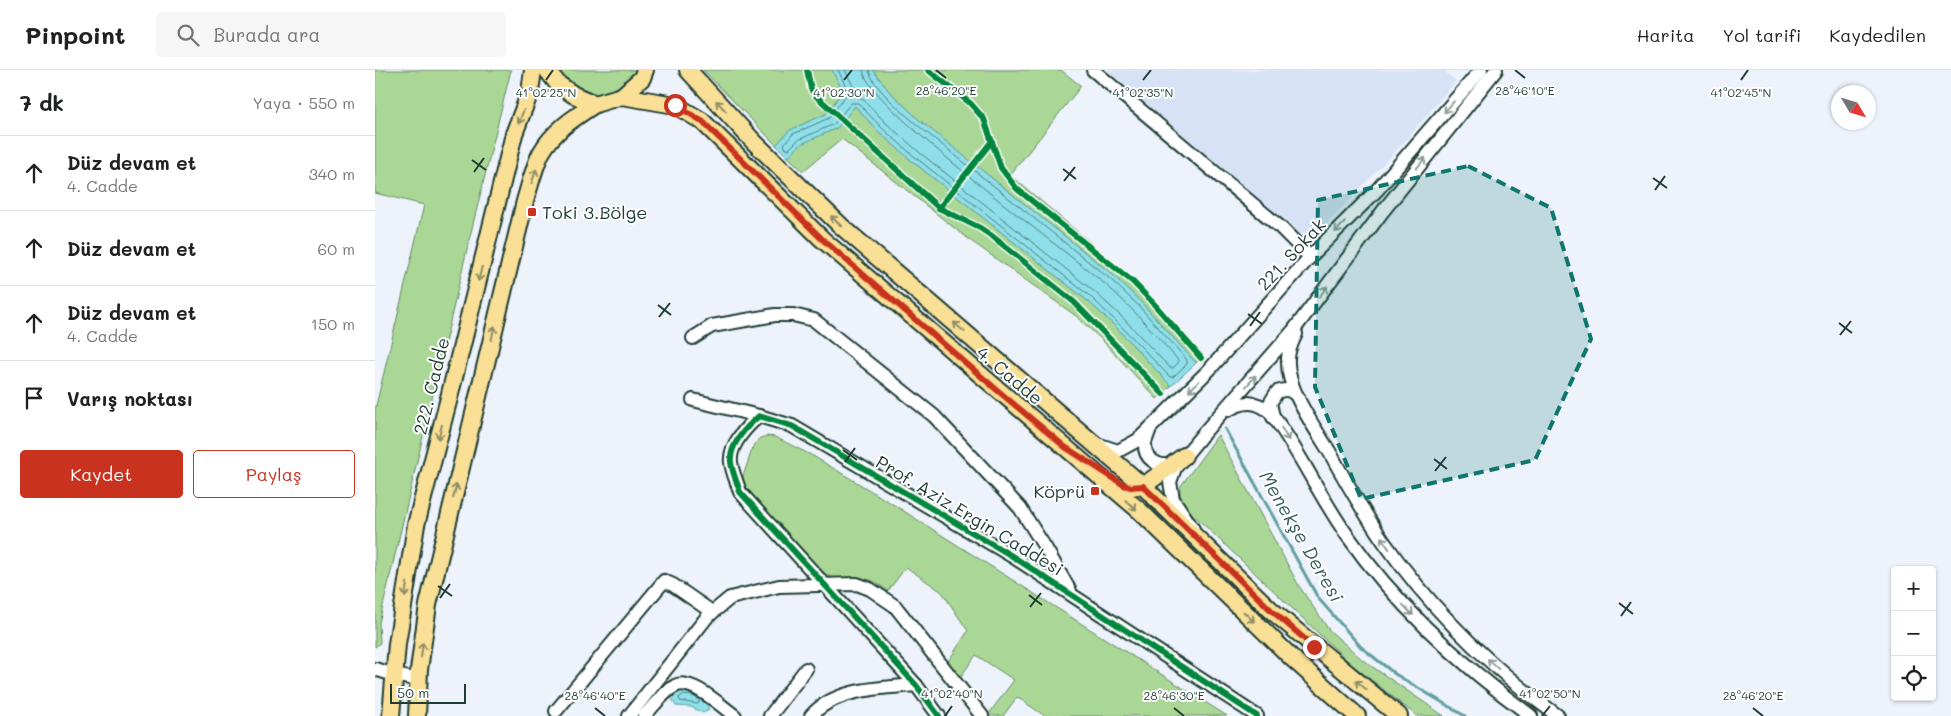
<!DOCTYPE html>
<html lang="tr">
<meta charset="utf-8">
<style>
body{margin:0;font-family:Mali,sans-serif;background:#f6f6f6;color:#202124}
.controls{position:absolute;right:15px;bottom:15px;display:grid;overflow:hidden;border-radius:5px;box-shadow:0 1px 4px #0004}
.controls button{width:45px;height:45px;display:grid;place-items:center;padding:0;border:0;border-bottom:1px solid #e0e0e0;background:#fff;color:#202124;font:25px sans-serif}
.compass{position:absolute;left:1456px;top:15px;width:45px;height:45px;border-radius:50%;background:#fff;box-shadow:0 1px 4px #0004;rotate:128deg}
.scale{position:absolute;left:15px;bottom:12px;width:76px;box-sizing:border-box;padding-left:5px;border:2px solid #1f3d34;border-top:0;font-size:14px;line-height:18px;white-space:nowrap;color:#1f3d34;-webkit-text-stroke:4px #fff;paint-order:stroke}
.stop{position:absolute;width:15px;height:15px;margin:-11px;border:4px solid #c8321e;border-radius:50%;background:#fff}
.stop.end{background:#c8321e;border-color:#fff;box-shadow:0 1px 5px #0008}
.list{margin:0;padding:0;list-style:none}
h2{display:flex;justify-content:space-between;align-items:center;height:65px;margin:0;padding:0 20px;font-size:21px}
h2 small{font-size:16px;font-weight:400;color:#757577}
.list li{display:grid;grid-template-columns:32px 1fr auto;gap:15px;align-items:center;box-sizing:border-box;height:75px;padding:0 20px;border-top:1px solid #e0e0e0}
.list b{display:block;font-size:19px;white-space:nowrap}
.list p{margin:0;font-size:16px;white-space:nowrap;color:#757577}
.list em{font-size:16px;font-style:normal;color:#757577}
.actions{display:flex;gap:10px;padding:15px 20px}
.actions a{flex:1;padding:11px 0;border:1px solid #c8321e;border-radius:5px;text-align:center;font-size:18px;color:#c8321e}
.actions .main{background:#c8321e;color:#fff}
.icon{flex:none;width:28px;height:28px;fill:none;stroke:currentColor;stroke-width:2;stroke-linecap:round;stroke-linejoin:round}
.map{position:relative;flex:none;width:1576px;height:646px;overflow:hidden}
header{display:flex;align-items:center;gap:30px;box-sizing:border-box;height:70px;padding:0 25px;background:#fff;border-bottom:1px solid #e0e0e0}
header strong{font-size:24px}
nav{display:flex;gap:28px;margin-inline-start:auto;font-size:18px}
.search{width:350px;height:45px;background:#f6f6f6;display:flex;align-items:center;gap:12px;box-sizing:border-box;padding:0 18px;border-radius:5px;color:#757577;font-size:19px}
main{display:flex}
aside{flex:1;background:#fff}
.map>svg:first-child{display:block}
</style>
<header>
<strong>Pinpoint</strong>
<div class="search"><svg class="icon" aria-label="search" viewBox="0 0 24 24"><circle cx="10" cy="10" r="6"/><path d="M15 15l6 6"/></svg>Burada ara</div>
<nav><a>Harita</a><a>Yol tarifi</a><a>Kaydedilen</a></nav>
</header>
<main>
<aside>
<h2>7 dk<small>Yaya · 550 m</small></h2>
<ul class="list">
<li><svg class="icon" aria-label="ahead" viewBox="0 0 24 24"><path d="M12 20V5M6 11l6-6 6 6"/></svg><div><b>Düz devam et</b><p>4. Cadde</p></div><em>340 m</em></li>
<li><svg class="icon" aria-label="ahead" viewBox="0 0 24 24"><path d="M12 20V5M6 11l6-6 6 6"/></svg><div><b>Düz devam et</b></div><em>60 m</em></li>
<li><svg class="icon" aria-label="ahead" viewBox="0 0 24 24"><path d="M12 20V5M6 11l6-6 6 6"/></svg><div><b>Düz devam et</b><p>4. Cadde</p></div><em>150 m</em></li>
<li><svg class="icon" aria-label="arrive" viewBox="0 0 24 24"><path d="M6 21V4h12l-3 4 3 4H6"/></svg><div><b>Varış noktası</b></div></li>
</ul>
<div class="actions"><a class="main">Kaydet</a><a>Paylaş</a></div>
</aside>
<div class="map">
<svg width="1576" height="646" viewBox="0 0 1576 646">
<rect width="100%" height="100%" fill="#edf2fb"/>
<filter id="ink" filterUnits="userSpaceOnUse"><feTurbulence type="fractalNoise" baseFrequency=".02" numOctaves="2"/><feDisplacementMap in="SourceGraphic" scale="10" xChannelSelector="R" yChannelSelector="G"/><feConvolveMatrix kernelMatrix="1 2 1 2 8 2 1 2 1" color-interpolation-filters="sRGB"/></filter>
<g filter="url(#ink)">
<polygon fill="#d7e2f6" points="732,0 1068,0 1081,11 1030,71 940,166 924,164"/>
<g fill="#aad796" stroke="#648a65">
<polygon points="0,0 136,0 98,154 4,553 5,573 0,577 0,340 49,135 0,123"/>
<path d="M 173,0 L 261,0 C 250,19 223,29 202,22 C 192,19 182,7 173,0 Z"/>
<polygon points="328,0 457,0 468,21 451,44 415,60 401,75"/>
<polygon points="498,0 686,0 706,16 635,105 760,210 829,285 821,293 766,232 737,204 544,50 513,20"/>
<polygon points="480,36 503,61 537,91 714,232 741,257 796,316 782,329 727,270 701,246 592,168 467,69 428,101 413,87 425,74 462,58"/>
<polygon points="843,365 924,516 954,560 989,591 1069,646 1042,646 976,594 811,438 805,428 805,417"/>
<path d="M 392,366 L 400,367 L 438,386 L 516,433 L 852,646 L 670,646 L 642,627 L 628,646 L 614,646 L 613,645 L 639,610 L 601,585 L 584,609 L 572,593 L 593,561 L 567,522 L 531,497 L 513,521 C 507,517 502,512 495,510 C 475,505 468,517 448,502 L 374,423 L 369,415 L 368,406 L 379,374 L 385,368 Z"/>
</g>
<g fill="#8fdfea" stroke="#629ea1">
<polygon points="457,0 498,0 513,20 544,50 737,204 766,232 821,293 796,316 741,257 714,232 537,91 503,61 480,36 462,58 426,74 413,87 401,75 415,60 451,44 468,21"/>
<polygon points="312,620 327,626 334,639 328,643 316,637 301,636 297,629 301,622"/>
</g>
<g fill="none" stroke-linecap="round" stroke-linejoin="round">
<g stroke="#4c7e7d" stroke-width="1">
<path d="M 463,0 L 472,19 L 471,25 L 454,48 L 418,64 L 409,74 L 411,79 L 414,79 L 423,70 L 459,54 L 476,33 L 483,33 L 507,58 L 540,87 L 717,228 L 744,254 L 795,307 L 798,307 L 812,294 L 812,290 L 763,235 L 734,208 L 541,54 C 529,43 496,16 494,0"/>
<path d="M 470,0 L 478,16 L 479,25 L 488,29 L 511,53 L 544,82 L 721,223 L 749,249 L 795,298 L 798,298 L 803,293 L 803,290 C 780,264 757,237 730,214 C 694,183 489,33 488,0"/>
<polygon points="308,625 318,626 324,630 324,633 322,634 305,631 304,628"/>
</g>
<polyline stroke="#629ea1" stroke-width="3" points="850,359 943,528 986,577 1020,604 1090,646"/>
<defs>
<g id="minor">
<polyline points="718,0 905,157 935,187"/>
<path d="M 921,264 C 917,272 913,280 913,289 C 911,319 939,356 954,381 C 971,412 989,443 1009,472 C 1057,540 1116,598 1183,646"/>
<polyline points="318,268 337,256 400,245 418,245 439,250 559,346 645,438 671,479 695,521"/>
<polyline points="318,330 384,346"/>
<path d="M 853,340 C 869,331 881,330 895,342 C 925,381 944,426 972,465 C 1022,536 1086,595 1156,646"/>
<path d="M 898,347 L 895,333 L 902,322 C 912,318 916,320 923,327"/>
<path d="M 774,361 C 773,365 770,370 770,374 C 769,389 783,397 796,395"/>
<polyline points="722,374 743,381 763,370 834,300 935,187 1002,120 1106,0"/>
<polyline points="818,459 798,429 795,412 800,398 827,365 918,261 1008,141 1121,0"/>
<polyline points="0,599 19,605 44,610"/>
<polyline points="181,641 289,511 298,515 337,542"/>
<polyline points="254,646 332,547 355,528 404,516 482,514 495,519 520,536 607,646"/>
<path d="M 269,646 C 279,636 288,622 300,616 C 316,607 347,637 360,646"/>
<polyline points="395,646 431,599"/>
<path d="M 436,646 C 460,618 507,618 541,615"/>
<path d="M 564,646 L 541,615 L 365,422 C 362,412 357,402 356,392 C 354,375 372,356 384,346 L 417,356 L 637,486 L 882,646"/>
</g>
<g id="major">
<polyline points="172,0 183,14 199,25 220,34 247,26 267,8 270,0"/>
<polyline points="313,0 379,72 466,156 768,416 896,540 1024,646"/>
<polyline points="247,26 300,35 327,51 447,169 765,441 917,588 982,646"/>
<polyline points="758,417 771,414 809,386"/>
<polyline points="16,646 22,574 41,455 74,328 139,64 155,22 158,0"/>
<path d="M 42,646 L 44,600 L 53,535 L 150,131 C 155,115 159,97 166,83 C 178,61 200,47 220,34"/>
</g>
</defs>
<use href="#minor" stroke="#1f3d34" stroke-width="16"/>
<use href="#major" stroke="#1f3d34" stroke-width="20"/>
<use href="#minor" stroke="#fff" stroke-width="12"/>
<use href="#major" stroke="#fadf96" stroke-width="16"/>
<defs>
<g id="cycleway">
<polyline points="432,0 436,19 440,25 564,138 617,71"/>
<polyline points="553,0 595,33 609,49 626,98 642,119 758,212 779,234 826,288"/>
<polyline points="564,138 605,158 617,166 699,232 788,324"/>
<path d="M 564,646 L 541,615 L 365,422 C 362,412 357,402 356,392 C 354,375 372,356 384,346 L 417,356 L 637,486 L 882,646"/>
</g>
</defs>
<use href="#cycleway" stroke="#fff" stroke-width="9"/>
<use href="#cycleway" stroke="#00873e" stroke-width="6"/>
</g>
<defs><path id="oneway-shaft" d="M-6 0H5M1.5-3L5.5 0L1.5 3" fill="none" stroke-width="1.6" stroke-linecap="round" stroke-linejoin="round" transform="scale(1.25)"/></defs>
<g stroke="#8c8e65">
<use href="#oneway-shaft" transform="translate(346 36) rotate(-133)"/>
<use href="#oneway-shaft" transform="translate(146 47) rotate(111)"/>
<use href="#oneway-shaft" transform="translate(159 106) rotate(-71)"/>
<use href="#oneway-shaft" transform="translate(461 151) rotate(-136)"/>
<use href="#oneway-shaft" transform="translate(105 204) rotate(104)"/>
<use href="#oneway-shaft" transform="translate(584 257) rotate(-139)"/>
<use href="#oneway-shaft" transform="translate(118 263) rotate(-77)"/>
<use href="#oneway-shaft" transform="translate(65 362) rotate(105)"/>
<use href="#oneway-shaft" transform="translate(80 421) rotate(-76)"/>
<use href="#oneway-shaft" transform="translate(756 435) rotate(40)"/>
<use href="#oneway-shaft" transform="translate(31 520) rotate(99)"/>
<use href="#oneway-shaft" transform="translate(874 547) rotate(44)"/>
<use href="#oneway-shaft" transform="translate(47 580) rotate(-83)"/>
<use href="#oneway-shaft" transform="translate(986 615) rotate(-141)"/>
</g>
<g stroke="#8f9e9a">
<use href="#oneway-shaft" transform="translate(1074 37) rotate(131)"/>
<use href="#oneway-shaft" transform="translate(1046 93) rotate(-51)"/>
<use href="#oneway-shaft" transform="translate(965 157) rotate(135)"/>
<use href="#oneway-shaft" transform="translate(948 222) rotate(-53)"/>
<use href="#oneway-shaft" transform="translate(876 311) rotate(-49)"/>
<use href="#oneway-shaft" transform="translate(819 316) rotate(135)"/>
<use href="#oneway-shaft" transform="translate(910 364) rotate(60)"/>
<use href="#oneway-shaft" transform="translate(1010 473) rotate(-125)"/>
<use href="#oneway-shaft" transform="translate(1033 540) rotate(46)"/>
<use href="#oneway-shaft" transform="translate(1118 594) rotate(-137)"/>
</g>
</g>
<g fill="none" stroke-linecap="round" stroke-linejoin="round" filter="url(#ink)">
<polyline stroke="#c8321e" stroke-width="6" points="300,35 327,51 447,169 622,320 690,377 749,415 756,417 768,416 896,540 939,577"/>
</g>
<path fill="#0f766e" fill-opacity="0.2" stroke="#0f766e" stroke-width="4" stroke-dasharray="10 6" stroke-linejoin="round" d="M 1093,96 L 1176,138 L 1216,269 L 1160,390 L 986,429 L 940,317 L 943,130 Z"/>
<path fill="none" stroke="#1f3d34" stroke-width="2" d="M 561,0 L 571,8M 1140,0 L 1150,8M 171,10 L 178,0M 469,10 L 477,0M 768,10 L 776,0M 1366,10 L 1373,0M 97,90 L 111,100M 688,99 L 701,109M 99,102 L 109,88M 1278,108 L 1292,118M 689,111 L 700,97M 1280,120 L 1290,106M 283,235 L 296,245M 873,244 L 887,254M 284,247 L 295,233M 1464,253 L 1477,263M 875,256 L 885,242M 1465,265 L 1476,251M 468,380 L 482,390M 1059,389 L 1072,399M 470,392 L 480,378M 1060,401 L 1071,387M 63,516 L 77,526M 654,525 L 667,535M 65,528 L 75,514M 1244,533 L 1258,544M 655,537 L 666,523M 1246,546 L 1256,532M 220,638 L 230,646M 799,638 L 809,646M 1378,638 L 1388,646M 570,646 L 577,636M 1167,646 L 1175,636"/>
<g fill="#c8321e" stroke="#fff" stroke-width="2">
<rect x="152" y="137" width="10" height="10" rx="2.5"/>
<rect x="715" y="416" width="10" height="10" rx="2.5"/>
</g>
<g text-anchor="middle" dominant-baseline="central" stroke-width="4" stroke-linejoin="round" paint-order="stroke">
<g font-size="18" fill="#1f3d34" stroke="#fff" text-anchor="start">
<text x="167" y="142">Toki 3.Bölge</text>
<text x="710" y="421" text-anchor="end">Köprü</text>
</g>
<g font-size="18" fill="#1f3d34" stroke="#fff">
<text transform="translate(916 184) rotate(-47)">221. Sokak</text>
<text transform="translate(635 305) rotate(40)">4. Cadde</text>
<text transform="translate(56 316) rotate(-76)">222. Cadde</text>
<text transform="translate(595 445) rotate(31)">Prof. Aziz Ergin Caddesi</text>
</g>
<g font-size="19" font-style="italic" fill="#355d58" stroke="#fff">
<text transform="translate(927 466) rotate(60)">Menekşe Deresi</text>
</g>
</g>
<g font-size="12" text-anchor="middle" fill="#1f3d34" stroke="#fff" stroke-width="4" stroke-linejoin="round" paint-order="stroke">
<text x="571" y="25">28°46'20"E</text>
<text x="1150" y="25">28°46'10"E</text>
<text x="171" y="27">41°02'25"N</text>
<text x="469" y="27">41°02'30"N</text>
<text x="768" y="27">41°02'35"N</text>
<text x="1366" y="27">41°02'45"N</text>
<text x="577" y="628">41°02'40"N</text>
<text x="1175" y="628">41°02'50"N</text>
<text x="220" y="630">28°46'40"E</text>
<text x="799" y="630">28°46'30"E</text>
<text x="1378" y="630">28°46'20"E</text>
</g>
</svg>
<div class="controls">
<button>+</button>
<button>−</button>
<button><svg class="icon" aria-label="locate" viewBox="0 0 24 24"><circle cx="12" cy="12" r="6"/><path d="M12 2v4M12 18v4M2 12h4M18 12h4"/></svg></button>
</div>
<svg class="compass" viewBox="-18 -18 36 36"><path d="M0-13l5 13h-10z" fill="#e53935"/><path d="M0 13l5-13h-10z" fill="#757577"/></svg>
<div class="scale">50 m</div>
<div class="stop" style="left:300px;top:35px"></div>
<div class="stop end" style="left:939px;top:577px"></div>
</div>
</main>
